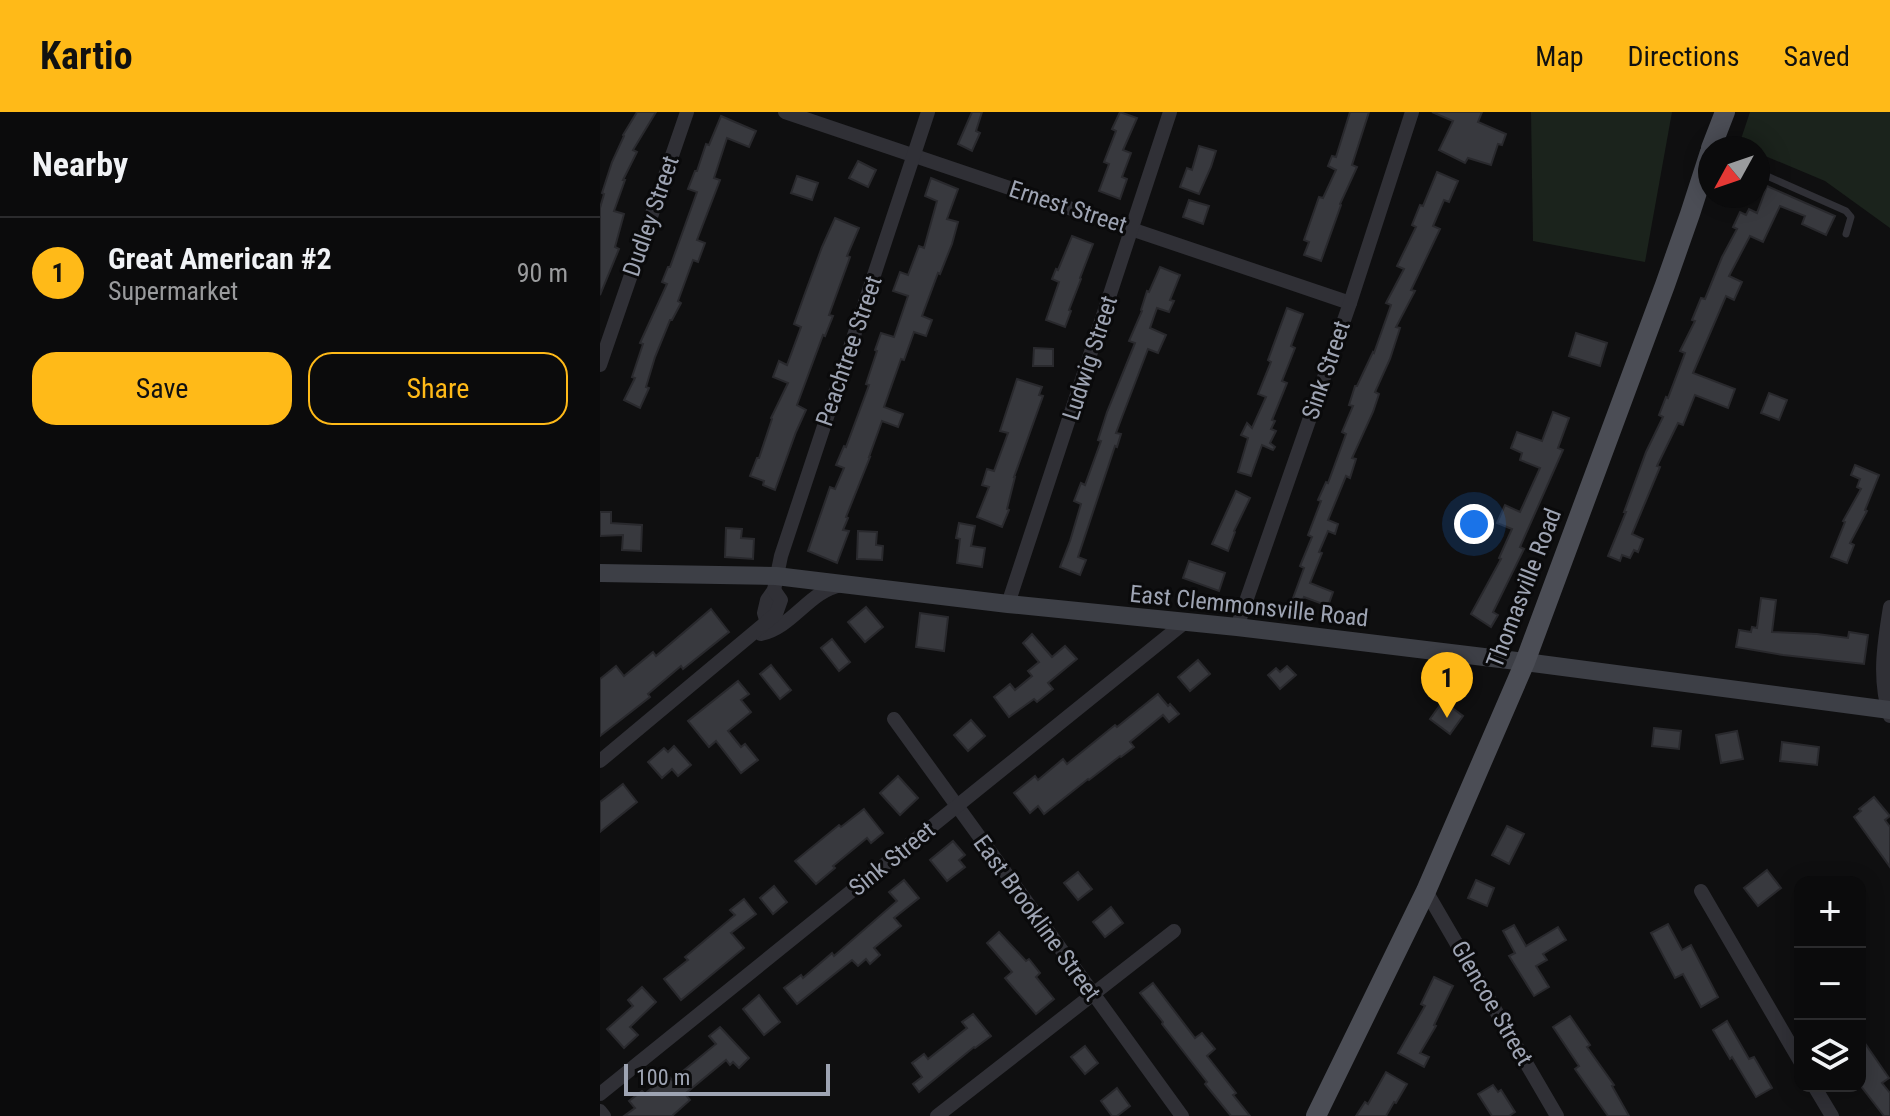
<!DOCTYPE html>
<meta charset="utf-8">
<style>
body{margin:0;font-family:"Roboto Condensed",sans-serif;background:#141415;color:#f1f3f6}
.controls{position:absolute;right:24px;bottom:24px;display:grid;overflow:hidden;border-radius:16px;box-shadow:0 4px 20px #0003}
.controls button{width:72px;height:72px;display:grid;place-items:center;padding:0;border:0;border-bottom:2px solid #2b2b2d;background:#0b0b0c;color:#f1f3f6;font:40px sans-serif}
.compass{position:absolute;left:1098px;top:24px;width:72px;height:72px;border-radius:50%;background:#0b0b0c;box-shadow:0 4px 20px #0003;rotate:230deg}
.scale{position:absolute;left:24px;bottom:20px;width:206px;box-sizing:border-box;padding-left:8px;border:4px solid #9ea4b3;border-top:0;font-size:22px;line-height:28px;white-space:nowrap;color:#9ea4b3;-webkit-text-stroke:6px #0a0a0b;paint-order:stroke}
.you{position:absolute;left:874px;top:412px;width:28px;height:28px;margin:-20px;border:6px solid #fff;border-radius:50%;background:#1a73e8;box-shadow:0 0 0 12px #1a73e833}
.badge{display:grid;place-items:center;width:52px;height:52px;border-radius:50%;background:#ffba18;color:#111;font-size:26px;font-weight:700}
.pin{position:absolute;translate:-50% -66px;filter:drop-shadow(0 2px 4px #0008)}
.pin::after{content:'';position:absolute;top:42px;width:28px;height:24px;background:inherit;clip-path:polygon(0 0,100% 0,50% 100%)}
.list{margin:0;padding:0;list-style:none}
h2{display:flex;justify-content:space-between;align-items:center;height:104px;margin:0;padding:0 32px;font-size:34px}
h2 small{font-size:26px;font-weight:400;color:#9a9b9d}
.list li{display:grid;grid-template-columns:52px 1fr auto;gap:24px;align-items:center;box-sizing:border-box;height:112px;padding:0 32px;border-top:2px solid #2b2b2d}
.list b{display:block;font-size:30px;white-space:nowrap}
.list p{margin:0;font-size:26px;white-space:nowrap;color:#9a9b9d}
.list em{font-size:26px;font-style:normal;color:#9a9b9d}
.actions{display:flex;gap:16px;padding:24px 32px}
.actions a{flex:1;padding:18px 0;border:2px solid #ffba18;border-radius:24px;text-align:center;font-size:28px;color:#ffba18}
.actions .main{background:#ffba18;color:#111}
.icon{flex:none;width:44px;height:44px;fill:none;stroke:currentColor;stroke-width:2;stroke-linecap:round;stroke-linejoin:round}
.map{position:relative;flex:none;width:1290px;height:1004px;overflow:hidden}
header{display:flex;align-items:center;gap:48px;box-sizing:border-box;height:112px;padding:0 40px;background:#ffba18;color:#111}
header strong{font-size:38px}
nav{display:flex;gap:44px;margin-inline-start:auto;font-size:28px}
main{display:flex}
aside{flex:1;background:#0b0b0c}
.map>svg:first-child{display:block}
</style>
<header>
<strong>Kartio</strong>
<nav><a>Map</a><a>Directions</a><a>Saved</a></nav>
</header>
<main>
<aside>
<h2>Nearby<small></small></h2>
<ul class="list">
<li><span class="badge">1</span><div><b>Great American #2</b><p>Supermarket</p></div><em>90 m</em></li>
</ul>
<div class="actions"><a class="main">Save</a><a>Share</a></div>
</aside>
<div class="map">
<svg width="1290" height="1004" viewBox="0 0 1290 1004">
<rect width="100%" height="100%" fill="#0f0f10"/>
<g fill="#1b231c">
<polygon points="931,0 1072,0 1045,150 933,129"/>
<polygon points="1150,0 1290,0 1290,116 1225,69 1158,41 1158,36 1146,36 1139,33"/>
</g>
<g fill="#38393e" stroke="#29292d" stroke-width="2">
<polygon points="37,0 56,0 33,38 37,40 23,68 25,68 14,99 24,102 15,135 19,137 0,183 0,96 4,82 2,81 12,50 24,24 23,23"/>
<polygon points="372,0 382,0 376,19 380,21 372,39 358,32"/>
<polygon points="520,0 537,6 523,38 531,41 522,65 527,67 520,87 499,79 509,52 504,50 516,19 512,17"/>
<polygon points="750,0 769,0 752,53 757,55 740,92 741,93 721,149 704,143 709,130 704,128 719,85 723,86 736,58 728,54 732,44 736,45"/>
<polygon points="832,0 882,0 878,10 906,22 902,33 898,32 891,53 868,46 865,51 839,38 853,9"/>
<polygon points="121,4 156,19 149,35 127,26 114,66 120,68 97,128 105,131 98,150 93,148 78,189 81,191 72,208 70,208 55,245 46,275 49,276 40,296 24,288 35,266 32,265 43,232 40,231 67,172 62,170 68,155 70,155 97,80 88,77 95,59 97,59 106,32 109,33"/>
<polygon points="599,34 616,39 611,55 599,82 580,75 587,56 592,58"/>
<polygon points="258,49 276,58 268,75 249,66"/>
<polygon points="837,60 858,69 849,90 844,88 833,114 840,117 811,178 815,179 796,215 800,216 790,247 775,280 779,282 773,300 752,346 756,347 750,366 746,364 728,408 738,412 735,422 728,419 719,440 722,441 710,471 733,480 728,494 704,485 701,493 692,489 704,456 700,454 712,425 708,423 721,389 718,388 726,370 728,371 746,322 742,320 753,294 749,293 755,274 757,274 773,240 774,241 791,193 786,191 804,157 797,154 816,115 812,113 820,93 823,94"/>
<polygon points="197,64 218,71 212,88 191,81"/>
<polygon points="331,66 358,77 347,107 358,110 352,132 340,162 338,161 322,204 332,208 326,224 314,220 304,248 301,247 284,295 303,302 298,315 282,309 269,345 270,345 246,405 248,406 243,418 249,419 237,451 208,439 230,375 235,377 244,356 236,353 244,334 246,335 269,273 266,272 277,239 275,238 281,221 294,225 308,184 293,179 300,160 308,163 319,134 324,136 337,89 325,84"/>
<polygon points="1167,74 1235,104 1226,123 1202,112 1205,104 1180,94 1163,130 1150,124 1129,164 1142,170 1134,188 1126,184 1093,261 1135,277 1128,296 1095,283 1083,313 1078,311 1057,354 1060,355 1032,422 1043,427 1038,440 1034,438 1030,446 1022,443 1020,449 1008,444 1026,400 1024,400 1046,340 1063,305 1059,303 1066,285 1068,286 1085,241 1080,239 1095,209 1092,208 1101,186 1105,187 1122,145 1137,117 1133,115 1140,100 1146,103 1149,97 1157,101"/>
<polygon points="589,88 609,94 603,112 583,105"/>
<polygon points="235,106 259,116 247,144 250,145 229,203 233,204 225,224 223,223 197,293 206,298 196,320 175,378 163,373 164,369 150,364 157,346 159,346 172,307 171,306 188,271 173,265 179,249 187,253 201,215 194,212 204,184 222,135"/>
<polygon points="472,124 493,132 480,166 481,167 469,198 471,199 465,215 446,208 459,170 452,167 456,157 458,158"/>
<polygon points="560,155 580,163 570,188 574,189 569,200 557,196 550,216 566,223 558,241 548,237 522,305 516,321 521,322 517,335 515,334 478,445 486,448 480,463 460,455 470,429 481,392 474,389 481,371 485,373 501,329 498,328 507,300 535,231 529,229 542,199 541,198 547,179 549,180"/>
<polygon points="687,196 703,202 691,234 695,236 682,269 687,271 672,308 675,309 671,317 676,319 670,331 675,335 673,338 662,333 651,364 638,360 648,326 641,323 647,311 652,316 666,285 658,282 671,250 668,248"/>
<polygon points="976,221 1007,231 1000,254 969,244"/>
<polygon points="434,236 453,237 453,254 433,254"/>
<polygon points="417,267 442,275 439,283 443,284 414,365 415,365 407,397 409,398 402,415 377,405 389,375 382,373 387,357 394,359 408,321 400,319"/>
<polygon points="1169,281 1187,288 1179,308 1161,301"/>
<polygon points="953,300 969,306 958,336 963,338 920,435 924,437 893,500 898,503 891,515 871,502 901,447 899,446 912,417 897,411 905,393 920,400 940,356 920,348 922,341 911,336 917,320 942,329"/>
<polygon points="1255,353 1279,363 1265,398 1267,399 1250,431 1254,433 1247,451 1231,445 1245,410 1243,409 1261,377 1257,375 1260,367 1251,363"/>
<polygon points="636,379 650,386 634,419 635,420 628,439 612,432"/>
<polygon points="0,400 11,400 11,411 42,413 41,439 22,438 23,423 0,424"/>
<polygon points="359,411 375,414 371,434 385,436 382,455 357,451 360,427 356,426"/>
<polygon points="126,416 142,417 141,426 154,427 153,447 125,445"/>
<polygon points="258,419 277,420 276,433 283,434 282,448 257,447"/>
<polygon points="589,449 625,461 619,479 583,466"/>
<polygon points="1161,486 1176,488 1172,520 1217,522 1248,526 1249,520 1268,523 1264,552 1183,543 1136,535 1139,518 1151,520 1152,515 1157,516"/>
<polygon points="266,495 283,515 265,530 248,510"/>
<polygon points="111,497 129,520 83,557 81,554 48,582 50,585 0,624 0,567 16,554 24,564 53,540 56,544"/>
<polygon points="320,501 348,505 344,539 316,535"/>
<polygon points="432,522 452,545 465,534 477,547 448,571 453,577 437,590 434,587 409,605 394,585 410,572 415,578 432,564 428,559 439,550 423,531"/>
<polygon points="232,527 250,550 239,559 221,536"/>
<polygon points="598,548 610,562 590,579 578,565"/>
<polygon points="171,553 191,578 180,587 160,562"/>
<polygon points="687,554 696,563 680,577 668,563 676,556 680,560"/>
<polygon points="138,569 149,582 141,588 151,600 128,619 141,635 145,632 158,648 141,661 116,629 109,635 88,609"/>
<polygon points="558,582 568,594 570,592 579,602 569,610 563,603 530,630 534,635 521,645 520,644 489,668 488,667 444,702 438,694 430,701 414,681 435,664 438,668 463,647 467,652 515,613 517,615"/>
<polygon points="843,589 863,604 850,622 830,607"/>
<polygon points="371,608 385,624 368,639 354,623"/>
<polygon points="1054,616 1081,619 1079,637 1052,634"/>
<polygon points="1137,619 1143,647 1121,651 1116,623"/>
<polygon points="1182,630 1219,635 1217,653 1180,649"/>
<polygon points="74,634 91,653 78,664 72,657 62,666 48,650 64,636 68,640"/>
<polygon points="298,664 318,686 300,703 280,681"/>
<polygon points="23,672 37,690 0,720 0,690"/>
<polygon points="1274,685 1290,704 1285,708 1290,715 1290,755 1254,705 1261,699 1259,697"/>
<polygon points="264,697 283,721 271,731 267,726 233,754 235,756 216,772 195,749 239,713 241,715"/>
<polygon points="907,714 924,722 909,752 892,743"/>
<polygon points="353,729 365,743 359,748 365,755 347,769 330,748"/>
<polygon points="1167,758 1181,776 1158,794 1144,776"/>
<polygon points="478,760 492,777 478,788 464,771"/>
<polygon points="304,768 319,786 294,806 301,814 274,836 280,843 270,852 266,847 258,854 252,848 197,892 184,876 201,863 203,866 232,841 234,844 297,789 289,780"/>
<polygon points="876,768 894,776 887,794 868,786"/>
<polygon points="174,774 187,790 173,802 160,786"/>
<polygon points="144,787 156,802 131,821 144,836 81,888 64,867 88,848 85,845 135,803 130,798"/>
<polygon points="511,795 523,811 505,825 493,810"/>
<polygon points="1068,812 1082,838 1091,833 1118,885 1101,895 1083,862 1075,866 1051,821"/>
<polygon points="914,813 926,834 958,815 966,828 943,842 947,848 936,854 949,875 934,884 909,844 915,841 903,819"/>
<polygon points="399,820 426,849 429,847 440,861 436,865 454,887 436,902 405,866 412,860 387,831"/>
<polygon points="834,865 853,874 834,913 836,914 820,941 829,945 824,955 798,941 825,894 821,892"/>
<polygon points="553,871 595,926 602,921 615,937 607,944 636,981 633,983 650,1004 631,1004 605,972 607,970 562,912 563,910 540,881"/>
<polygon points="42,875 56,890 30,915 38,923 24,936 7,917 33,894 28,888"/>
<polygon points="159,883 180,910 164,923 143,897"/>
<polygon points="373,902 391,924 375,936 374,935 319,980 313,972 322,965 312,951 324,942 328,947 367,916 362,910"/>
<polygon points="970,904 990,933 987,935 1014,973 1012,974 1029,1004 1008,1004 975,957 979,954 953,915"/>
<polygon points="1127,909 1149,947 1154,945 1172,976 1156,985 1132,945 1130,947 1113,918"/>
<polygon points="120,915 149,946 139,956 133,950 130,953 126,948 85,982 90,988 72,1004 24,1004 35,996 29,989 42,979 45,982 67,962 72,968 116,932 109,924"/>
<polygon points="1260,924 1289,966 1282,971 1290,981 1290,1004 1284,1004 1260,973"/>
<polygon points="485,934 498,951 485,962 471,945"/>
<polygon points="786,960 807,972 796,991 794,990 786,1004 756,1004 765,990 768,992"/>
<polygon points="893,973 898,980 901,978 915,1000 909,1004 892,1004 878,982"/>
<polygon points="517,976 530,994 517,1004 512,1004 501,989"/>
</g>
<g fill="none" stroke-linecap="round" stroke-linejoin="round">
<polyline stroke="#303036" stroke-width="7" points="1158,60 1246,99 1251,105 1246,122"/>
<g stroke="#303036" stroke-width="14">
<polyline points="185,0 750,191"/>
<polyline points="0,253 87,0"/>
<polyline points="408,492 570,0"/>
<path d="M 1290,495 C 1284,532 1278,567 1290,604"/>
<polyline points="167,511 164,501 167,488 174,478 181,444 328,0"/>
<polyline points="637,515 750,191 812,0"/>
<path d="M 161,522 C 193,515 209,479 241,473"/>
<polyline points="294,607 582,1004"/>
<polyline points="0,649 176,502 181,488 174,478"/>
<polyline points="826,779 957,1004"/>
<polyline points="1101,779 1200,949"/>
<polyline points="1214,974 1232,1004"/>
<polyline points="0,982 584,511"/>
<polyline points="0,999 4,1004"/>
<polyline points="337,1004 574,819"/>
</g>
<polyline stroke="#3d3f46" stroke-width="18" points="0,461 176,464 408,492 637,515 925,550 1290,598"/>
<g stroke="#4b4d55" stroke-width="20">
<polyline points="1111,36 1125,0"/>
<polyline points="716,1004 826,779 925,550 1065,173 1090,102 1110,40"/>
</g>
</g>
<g text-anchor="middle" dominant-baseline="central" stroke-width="6" stroke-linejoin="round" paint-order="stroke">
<g font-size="24" fill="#9ea4b3" stroke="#0a0a0b">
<text transform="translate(468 95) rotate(18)">Ernest Street</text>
<text transform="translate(51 104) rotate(-71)">Dudley Street</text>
<text transform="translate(249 239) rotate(-71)">Peachtree Street</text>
<text transform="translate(490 246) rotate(-72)">Ludwig Street</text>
<text transform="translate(726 258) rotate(-71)">Sink Street</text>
<text transform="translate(924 476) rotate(-69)">Thomasville Road</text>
<text transform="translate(649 494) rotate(6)">East Clemmonsville Road</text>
<text transform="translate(292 747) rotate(-39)">Sink Street</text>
<text transform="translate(437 806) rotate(54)">East Brookline Street</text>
<text transform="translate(892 891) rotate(60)">Glencoe Street</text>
</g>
</g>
</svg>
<div class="controls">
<button>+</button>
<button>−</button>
<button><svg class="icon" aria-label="layers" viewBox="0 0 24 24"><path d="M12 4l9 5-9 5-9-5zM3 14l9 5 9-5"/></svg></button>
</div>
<svg class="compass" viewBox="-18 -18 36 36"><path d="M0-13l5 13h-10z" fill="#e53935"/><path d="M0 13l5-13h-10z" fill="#9a9b9d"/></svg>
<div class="scale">100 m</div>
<div class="you"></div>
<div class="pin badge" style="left:847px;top:606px">1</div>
</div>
</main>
